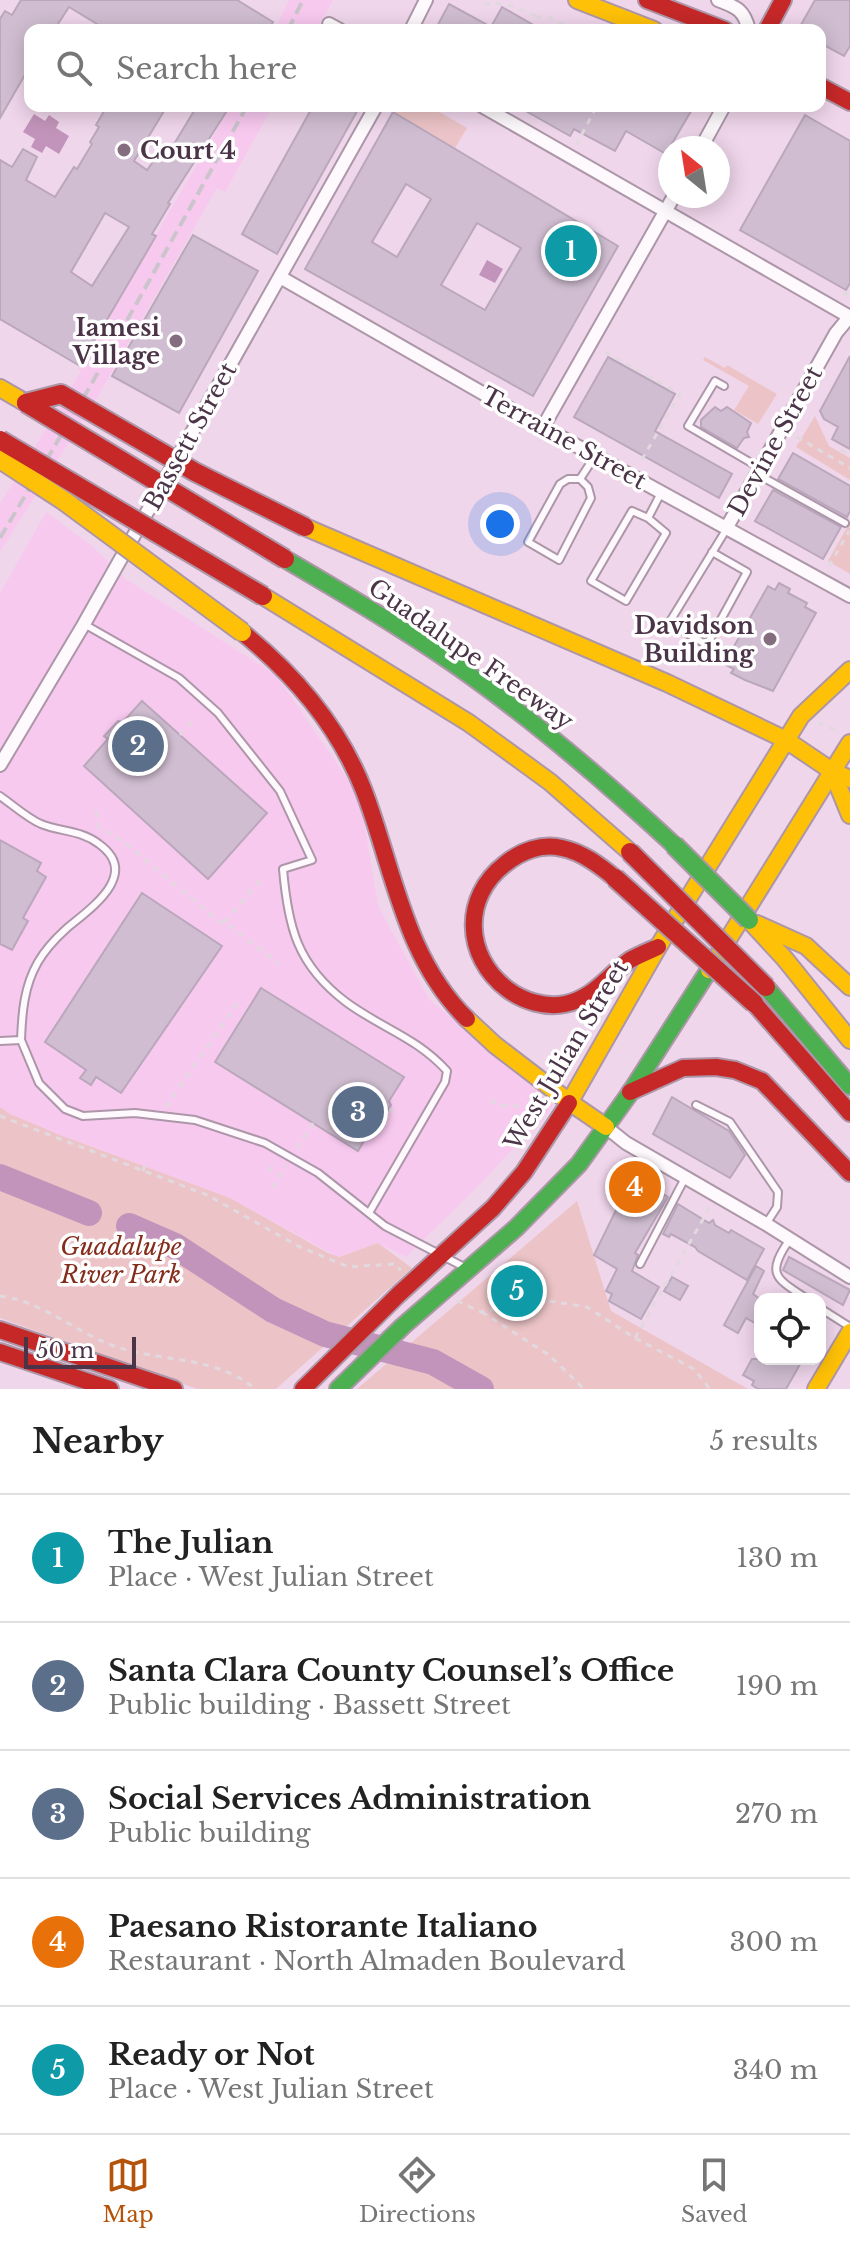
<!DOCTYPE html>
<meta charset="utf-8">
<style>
body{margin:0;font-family:"Libre Baskerville",serif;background:#f2f2f2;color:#222}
.controls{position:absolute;right:24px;bottom:24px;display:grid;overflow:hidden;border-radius:16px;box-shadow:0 4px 20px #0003}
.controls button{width:72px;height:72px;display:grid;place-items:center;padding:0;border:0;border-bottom:2px solid #e0e0e0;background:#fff;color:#222;font:40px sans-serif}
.compass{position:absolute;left:658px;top:136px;width:72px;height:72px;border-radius:50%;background:#fff;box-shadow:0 4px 20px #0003;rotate:330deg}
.scale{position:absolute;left:24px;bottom:20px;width:112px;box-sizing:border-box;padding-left:8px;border:4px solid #4b3447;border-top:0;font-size:22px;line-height:28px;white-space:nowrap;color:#4b3447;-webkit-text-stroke:6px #fefefe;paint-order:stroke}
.you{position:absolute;left:500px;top:524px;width:28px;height:28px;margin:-20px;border:6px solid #fff;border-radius:50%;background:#1a73e8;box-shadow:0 0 0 12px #1a73e833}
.badge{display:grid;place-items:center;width:52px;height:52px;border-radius:50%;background:#b45309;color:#fff;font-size:26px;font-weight:700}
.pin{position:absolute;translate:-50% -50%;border:4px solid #fff;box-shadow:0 2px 8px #0006}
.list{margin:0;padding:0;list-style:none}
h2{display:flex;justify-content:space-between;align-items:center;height:104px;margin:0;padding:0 32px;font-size:34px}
h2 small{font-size:26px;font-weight:400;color:#767676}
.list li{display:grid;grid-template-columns:52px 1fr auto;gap:24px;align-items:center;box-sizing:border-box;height:128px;padding:0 32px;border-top:2px solid #e0e0e0}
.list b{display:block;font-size:30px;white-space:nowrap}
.list p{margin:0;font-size:26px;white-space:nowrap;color:#767676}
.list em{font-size:26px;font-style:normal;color:#767676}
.icon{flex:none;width:44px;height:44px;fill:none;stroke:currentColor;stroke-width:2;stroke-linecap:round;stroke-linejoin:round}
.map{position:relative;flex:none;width:850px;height:1389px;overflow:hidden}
.search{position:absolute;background:#fff;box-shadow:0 4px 20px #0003;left:24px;right:24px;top:24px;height:88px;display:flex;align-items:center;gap:20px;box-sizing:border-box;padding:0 28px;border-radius:16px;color:#767676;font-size:30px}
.sheet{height:744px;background:#fff}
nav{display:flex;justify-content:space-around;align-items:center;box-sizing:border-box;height:112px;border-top:2px solid #e0e0e0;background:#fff;font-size:22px;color:#767676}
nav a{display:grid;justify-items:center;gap:4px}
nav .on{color:#b45309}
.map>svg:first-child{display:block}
</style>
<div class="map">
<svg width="850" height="1389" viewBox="0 0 850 1389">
<rect width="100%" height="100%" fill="#f0d6eb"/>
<g fill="#f8c9ef">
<polygon points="289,0 333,0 316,30 275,30"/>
<polygon points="231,106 273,106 225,192 217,188 101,391 0,552 0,504 81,371 78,369"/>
<polygon points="46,512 92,546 126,579 276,675 360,797 378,906 429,999 554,1105 481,1183 406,1257 378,1243 338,1257 230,1198 60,1135 10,1114 0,1107 0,593"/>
</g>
<g fill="#ecc4c7">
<polygon points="396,106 429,106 467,128 455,148 393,112"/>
<polygon points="705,357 725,368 727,365 777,394 758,424 734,410 749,386 703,360"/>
<polygon points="815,416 829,446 850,458 850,480 796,447"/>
<polygon points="850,522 850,574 828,561"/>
<polygon points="0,1107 10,1114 60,1135 230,1198 328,1253 339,1257 378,1243 412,1268 276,1389 197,1389 0,1318"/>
<polygon points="577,1201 611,1311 748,1389 357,1389"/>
</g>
<g fill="#c394bb">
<polygon points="34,114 45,121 49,115 59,122 56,128 69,136 59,154 46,146 42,153 31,147 35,139 23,132"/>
<polygon points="487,260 503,269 495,283 479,275"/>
</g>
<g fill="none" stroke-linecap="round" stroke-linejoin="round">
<g stroke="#c394bb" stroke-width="26">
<polyline points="0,1177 89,1213"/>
<polyline points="129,1226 175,1246 273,1310 325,1334 433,1362 481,1389"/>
</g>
</g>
<g fill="#d0bdd1" stroke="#baa7bb" stroke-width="2" fill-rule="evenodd">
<polygon points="21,0 237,0 273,22 269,30 107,30 69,7 54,30 30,30 30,66 0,118 0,19 5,11 12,15"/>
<polygon points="815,0 850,0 850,46 844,56 820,43 820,30 798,30"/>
<polygon points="449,4 491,27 502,7 542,30 435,30"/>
<path d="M 107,106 L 167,106 L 134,161 L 147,170 L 158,155 L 165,159 L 197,106 L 230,106 L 168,203 L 170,204 L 152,234 L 156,236 L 80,366 L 0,319 L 0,160 L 12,167 L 23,149 L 37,157 L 26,180 L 55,197 L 74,167 L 77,169 L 92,144 L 90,142 L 99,127 L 96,125 ZM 105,213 L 129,227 L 92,286 L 71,272 Z"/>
<polygon points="313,106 360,106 277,254 242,234"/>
<polygon points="517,106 694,106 666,154 626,131 615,151 574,129 570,136"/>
<path d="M 393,112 L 618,246 L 533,396 L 305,269 ZM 406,184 L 431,199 L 397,257 L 372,242 ZM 477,223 L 521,248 L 485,310 L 441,285 Z"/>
<polygon points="805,115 850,141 850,283 846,290 740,230"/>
<polygon points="193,235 258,271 179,413 112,376"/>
<polygon points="850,356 850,449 832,439 838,427 824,419 820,411"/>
<polygon points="608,357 675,394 655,431 732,474 719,498 574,417"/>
<polygon points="715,407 721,411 727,407 751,423 747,432 749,437 744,438 737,448 701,427 701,420"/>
<polygon points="793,453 850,486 850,511 847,517 778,479"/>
<polygon points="773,490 841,527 823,559 755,521"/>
<polygon points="779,583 790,589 788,593 807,603 805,607 816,613 773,691 745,680 731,673 734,669 724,664 768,586 775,590"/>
<polygon points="142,701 267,813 208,879 84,766 108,739 104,736 118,721 123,722"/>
<polygon points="0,840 41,863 37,871 46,877 23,918 28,921 12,950 0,944"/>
<polygon points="142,893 222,946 121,1093 96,1077 91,1085 80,1078 86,1070 45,1042"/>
<polygon points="261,988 404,1077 389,1101 391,1105 380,1123 376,1120 358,1151 215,1062"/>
<polygon points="672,1097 729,1131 745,1155 730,1178 653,1134"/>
<polygon points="634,1169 650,1179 647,1184 668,1197 635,1253 638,1255 632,1271 659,1287 641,1319 609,1301 612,1294 606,1291 617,1269 594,1255 618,1206 621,1197 619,1195"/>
<polygon points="678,1204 709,1223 713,1220 715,1225 729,1233 731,1230 764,1249 747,1280 698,1251 695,1247 671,1234 669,1237 663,1234"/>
<polygon points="789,1257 850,1290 843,1305 783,1270"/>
<polygon points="756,1266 764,1271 753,1294 760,1299 760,1326 746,1318 738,1333 724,1325"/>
<polygon points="672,1277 688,1286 680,1300 664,1291"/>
<polygon points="752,1359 803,1359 786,1389 758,1389 752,1385 754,1381 743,1375"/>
</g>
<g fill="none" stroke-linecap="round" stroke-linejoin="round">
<defs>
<g id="lane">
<polyline points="724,386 715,381 688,426 760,468"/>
<polyline points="757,474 845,523"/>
<polyline points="580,479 588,487 591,498 559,560 528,542 560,484 568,479 580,479 595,456"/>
<polyline points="648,518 666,533 626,601 591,581 632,511 648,518 661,493"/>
<polyline points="712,552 747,572 707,645 669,623 726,530"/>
<path d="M 84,624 L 179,678 L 218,713 L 280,791 L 312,860 L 283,869 C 288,927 297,965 346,1002 C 381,1028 416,1037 447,1071 L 445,1082 L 369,1213"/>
<path d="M 0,796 C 13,805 27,818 41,824 C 61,832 81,830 99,844 C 142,875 88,910 66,929 C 55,939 45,950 38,962 C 24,986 22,1013 21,1040 L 0,1041"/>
<polyline points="21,1040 39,1083 65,1109 83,1116 135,1113 195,1120 265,1143 318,1173 385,1226 466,1268"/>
<polyline points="696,1105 730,1122 778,1192 777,1207 766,1224"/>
<path d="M 790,1239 C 765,1275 776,1278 807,1299"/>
<polyline points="640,1264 685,1178"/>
<polyline points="820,1308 850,1327"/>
</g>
<g id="street">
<path d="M 718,0 C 737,7 744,10 749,30"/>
<polyline points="329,24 340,30"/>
<polyline points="411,30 426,0"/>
<polyline points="482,106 850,317"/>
<polyline points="701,148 724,106"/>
<polyline points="280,277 526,418 850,596"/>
<polyline points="543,427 674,196"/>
<polyline points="727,527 836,333 850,316"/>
<polyline points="0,765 84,624 376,106"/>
<polyline points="606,1127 626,1143 766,1224 850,1277"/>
</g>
<g id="fast">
<path d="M 285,559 C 343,593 401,627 457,666 C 534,720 605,781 674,845"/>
<polyline points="766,987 850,1086"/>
<polyline points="338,1389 403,1326 516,1228 579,1164 630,1093 709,970"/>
</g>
<g id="slow">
<polyline points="577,0 654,30"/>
<polyline points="0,388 26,403"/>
<polyline points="305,527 667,683 786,740"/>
<polyline points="263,596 469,723 550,782 630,852"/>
<polyline points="786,740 832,771 850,779"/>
<polyline points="832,771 850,815"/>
<polyline points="749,920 785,959 850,1040"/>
<polyline points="757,924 806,946 850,987"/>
<polyline points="709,970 850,743"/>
<polyline points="467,1019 495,1045 568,1101"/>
<polyline points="568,1101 606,1127"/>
<polyline points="569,1103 658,947 801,716 850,670"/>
<polyline points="816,1389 850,1332"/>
</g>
<g id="jam">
<polyline points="647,0 725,30"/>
<polyline points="767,30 783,0"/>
<polyline points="820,86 850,102"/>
<path d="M 242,632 C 295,675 339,726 364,791 C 394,870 404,957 467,1019"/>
<path d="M 615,878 C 599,865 582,852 562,848 C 542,843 521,851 505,864 C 462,897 464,956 507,989 C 523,1001 545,1008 565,1004 C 594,998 607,976 630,960 C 639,955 649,951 658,947"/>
<polyline points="754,1003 850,1113"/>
<polyline points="630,1092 683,1068 716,1067 735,1070 762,1081 850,1173"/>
<polyline points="0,1330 174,1389"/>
<polyline points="0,1352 110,1389"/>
<polyline points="303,1389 399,1294 493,1208 524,1172 569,1103"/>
</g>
</defs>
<use href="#lane" stroke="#ac96a8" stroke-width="10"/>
<use href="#street" stroke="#ac96a8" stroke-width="16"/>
<use href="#fast" stroke="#ac96a8" stroke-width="20"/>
<use href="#slow" stroke="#ac96a8" stroke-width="20"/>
<use href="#jam" stroke="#ac96a8" stroke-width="20"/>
<g stroke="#e1d9df" stroke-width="3" stroke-dasharray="6 6" stroke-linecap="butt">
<path d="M 484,5 C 504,0 520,9 539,17"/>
<polyline points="531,30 539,17 548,17 573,30"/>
<polyline points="576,145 597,106"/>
<polyline points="843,295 849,293"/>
<polyline points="605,352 680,394 641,461"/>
<polyline points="797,437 850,468"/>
<polyline points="841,450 850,456"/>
<polyline points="829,566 849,531"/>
<polyline points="818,723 836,730"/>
<polyline points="180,735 193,721"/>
<polyline points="96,811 99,827 124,842 220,922 225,922 279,964"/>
<polyline points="225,922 260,880"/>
<polyline points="490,1101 500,1105 538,1107"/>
<polyline points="166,1107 238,1002"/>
<polyline points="389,1109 399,1115"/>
<polyline points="0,1116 207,1195 300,1247 349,1267 394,1264 401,1270"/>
<polyline points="297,1148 313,1123"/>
<polyline points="143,1171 147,1159"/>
<polyline points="269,1172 275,1161"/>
<polyline points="273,1188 286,1165"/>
<path d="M 0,1296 C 42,1301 75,1332 114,1346 C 159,1362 218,1356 255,1389"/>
<polyline points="457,1301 481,1312 543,1300 587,1307 635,1338 694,1369 710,1389"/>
<polyline points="482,1312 549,1355 584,1389"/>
<polyline points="635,1338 710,1207"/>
<polyline points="820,1344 822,1345"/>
<polyline points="806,1359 812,1362"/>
</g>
<use href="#lane" stroke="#fdf9fc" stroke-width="6"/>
<use href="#street" stroke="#fdf9fc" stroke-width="12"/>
<use href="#fast" stroke="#4caf50" stroke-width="16"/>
<use href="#slow" stroke="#ffc107" stroke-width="16"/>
<use href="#jam" stroke="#c62828" stroke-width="16"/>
<g stroke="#cbc5cb" stroke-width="4" stroke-dasharray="12 6" stroke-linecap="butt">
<polyline points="288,30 303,0"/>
<polyline points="0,538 88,390 247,106"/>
</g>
<defs>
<polyline id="fast-bridge" points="674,845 749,920"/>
<polyline id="slow-bridge" points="0,459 63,500 242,632"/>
<g id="jam-bridge">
<polyline points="26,403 61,394 195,472 305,527"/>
<polyline points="26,403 285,559"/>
<polyline points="0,440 263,596"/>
<polyline points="630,852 766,987"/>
<polyline points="615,878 754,1003"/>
</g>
</defs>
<use href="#fast-bridge" stroke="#ac96a8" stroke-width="22" stroke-linecap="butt"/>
<use href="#slow-bridge" stroke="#ac96a8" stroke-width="22" stroke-linecap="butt"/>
<use href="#jam-bridge" stroke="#ac96a8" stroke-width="22" stroke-linecap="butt"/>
<use href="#fast-bridge" stroke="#4caf50" stroke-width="18"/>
<use href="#slow-bridge" stroke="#ffc107" stroke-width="18"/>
<use href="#jam-bridge" stroke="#c62828" stroke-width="18"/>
</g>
<g fill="#856d80" stroke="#fefefe" stroke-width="3">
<circle cx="124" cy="150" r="8"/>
<circle cx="176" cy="341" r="8"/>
<circle cx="770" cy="639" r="8"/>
</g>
<g text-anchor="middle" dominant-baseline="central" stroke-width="7" stroke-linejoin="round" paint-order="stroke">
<g font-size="24" font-weight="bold" fill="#4b3447" stroke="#fefefe" text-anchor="end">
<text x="140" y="150" text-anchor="start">Court 4</text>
<text x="160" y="327">Iamesi<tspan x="160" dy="28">Village</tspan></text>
<text x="754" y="625">Davidson<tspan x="754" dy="28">Building</tspan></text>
</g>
<g font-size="24" fill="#4b3447" stroke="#fefefe">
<text transform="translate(190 436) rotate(-61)">Bassett Street</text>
<text transform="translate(564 438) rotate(29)">Terraine Street</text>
<text transform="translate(775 441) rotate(-61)">Devine Street</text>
<text transform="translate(471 654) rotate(35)">Guadalupe Freeway</text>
<text transform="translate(566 1055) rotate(-59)">West Julian Street</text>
</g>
<g font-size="24" font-style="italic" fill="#852d1c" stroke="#fefefe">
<text x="121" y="1246">Guadalupe<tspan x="121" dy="28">River Park</tspan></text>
</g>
</g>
</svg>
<div class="controls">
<button><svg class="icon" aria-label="locate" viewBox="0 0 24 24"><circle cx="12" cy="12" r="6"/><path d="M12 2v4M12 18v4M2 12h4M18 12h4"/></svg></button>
</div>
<svg class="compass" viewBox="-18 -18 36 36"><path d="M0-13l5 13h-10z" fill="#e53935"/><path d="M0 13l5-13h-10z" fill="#767676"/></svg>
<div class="scale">50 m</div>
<div class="you"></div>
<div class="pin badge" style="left:571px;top:251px;background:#0f9aa8">1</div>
<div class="pin badge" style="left:138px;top:746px;background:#5c6f8a">2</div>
<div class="pin badge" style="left:358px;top:1112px;background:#5c6f8a">3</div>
<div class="pin badge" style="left:635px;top:1187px;background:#e8710a">4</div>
<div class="pin badge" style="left:517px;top:1291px;background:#0f9aa8">5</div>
<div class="search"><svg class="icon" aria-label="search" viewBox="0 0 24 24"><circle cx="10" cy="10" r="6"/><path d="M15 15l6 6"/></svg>Search here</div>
</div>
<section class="sheet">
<h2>Nearby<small>5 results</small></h2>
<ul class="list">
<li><span class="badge" style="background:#0f9aa8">1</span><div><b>The Julian</b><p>Place · West Julian Street</p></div><em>130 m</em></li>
<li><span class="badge" style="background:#5c6f8a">2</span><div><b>Santa Clara County Counsel’s Office</b><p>Public building · Bassett Street</p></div><em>190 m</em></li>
<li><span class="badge" style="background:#5c6f8a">3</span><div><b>Social Services Administration</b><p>Public building</p></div><em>270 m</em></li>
<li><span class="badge" style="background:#e8710a">4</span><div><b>Paesano Ristorante Italiano</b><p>Restaurant · North Almaden Boulevard</p></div><em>300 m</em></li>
<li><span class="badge" style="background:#0f9aa8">5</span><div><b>Ready or Not</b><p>Place · West Julian Street</p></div><em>340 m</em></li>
</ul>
</section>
<nav>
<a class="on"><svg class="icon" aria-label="map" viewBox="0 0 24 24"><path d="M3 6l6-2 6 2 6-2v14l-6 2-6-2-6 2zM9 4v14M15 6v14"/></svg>Map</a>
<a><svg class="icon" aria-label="directions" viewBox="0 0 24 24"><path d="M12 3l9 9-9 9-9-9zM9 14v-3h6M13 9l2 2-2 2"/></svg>Directions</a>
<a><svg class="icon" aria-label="saved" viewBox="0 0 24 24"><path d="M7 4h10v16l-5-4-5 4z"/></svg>Saved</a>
</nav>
